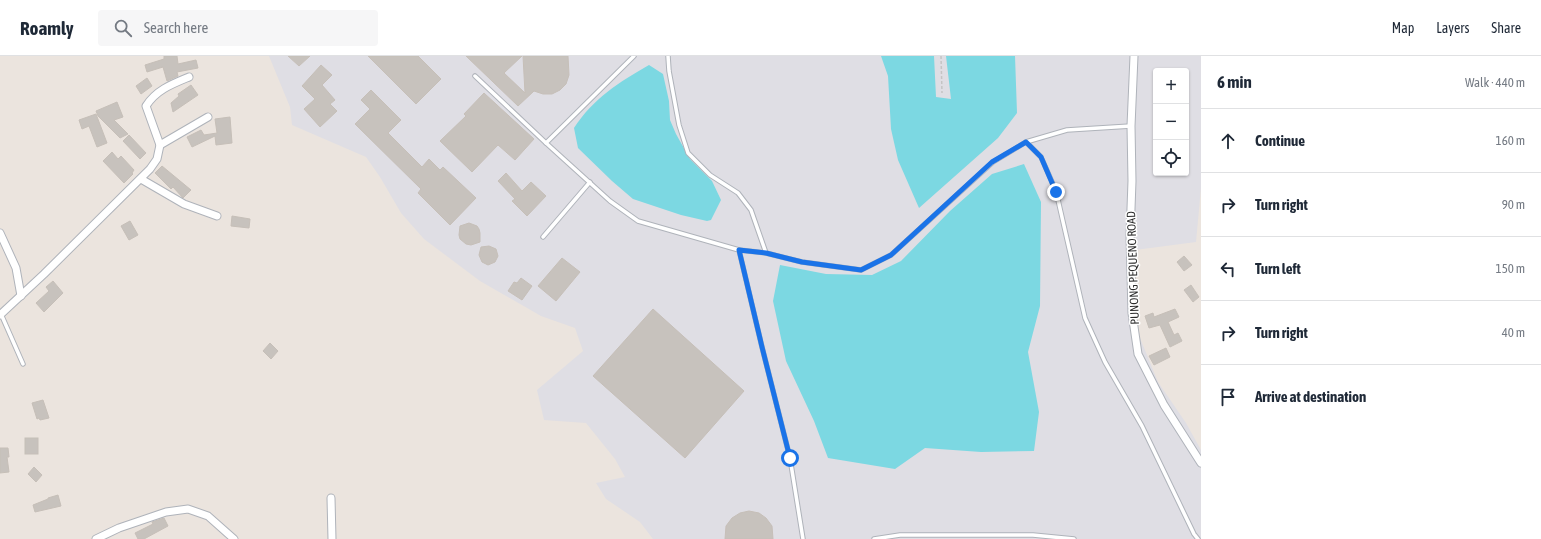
<!DOCTYPE html>
<meta charset="utf-8">
<style>
body{margin:0;font-family:"Asap Condensed",sans-serif;background:#f6f6f7;color:#1f2937}
.controls{position:absolute;right:12px;top:12px;display:grid;overflow:hidden;border-radius:4px;box-shadow:0 1px 3px #0004}
.controls button{width:36px;height:36px;display:grid;place-items:center;padding:0;border:0;border-bottom:1px solid #e0e1e3;background:#fff;color:#1f2937;font:20px sans-serif}
.stop{position:absolute;width:12px;height:12px;margin:-9px;border:3px solid #1a73e8;border-radius:50%;background:#fff}
.stop.end{background:#1a73e8;border-color:#fff;box-shadow:0 1px 4px #0008}
.list{margin:0;padding:0;list-style:none}
h2{display:flex;justify-content:space-between;align-items:center;height:52px;margin:0;padding:0 16px;font-size:17px}
h2 small{font-size:13px;font-weight:400;color:#747a83}
.list li{display:grid;grid-template-columns:26px 1fr auto;gap:12px;align-items:center;box-sizing:border-box;height:64px;padding:0 16px;border-top:1px solid #e0e1e3}
.list b{display:block;font-size:15px;white-space:nowrap}
.list em{font-size:13px;font-style:normal;color:#747a83}
.icon{flex:none;width:22px;height:22px;fill:none;stroke:currentColor;stroke-width:2;stroke-linecap:round;stroke-linejoin:round}
.map{position:relative;flex:none;width:1201px;height:483px;overflow:hidden}
header{display:flex;align-items:center;gap:24px;box-sizing:border-box;height:56px;padding:0 20px;background:#fff;border-bottom:1px solid #e0e1e3}
header strong{font-size:19px}
nav{display:flex;gap:22px;margin-inline-start:auto;font-size:14px}
.search{width:280px;height:36px;background:#f6f6f7;display:flex;align-items:center;gap:10px;box-sizing:border-box;padding:0 14px;border-radius:4px;color:#747a83;font-size:15px}
main{display:flex}
aside{flex:1;background:#fff}
.map>svg:first-child{display:block}
</style>
<header>
<strong>Roamly</strong>
<div class="search"><svg class="icon" aria-label="search" viewBox="0 0 24 24"><circle cx="10" cy="10" r="6"/><path d="M15 15l6 6"/></svg>Search here</div>
<nav><a>Map</a><a>Layers</a><a>Share</a></nav>
</header>
<main>
<div class="map">
<svg width="1201" height="483" viewBox="0 0 1201 483">
<rect width="100%" height="100%" fill="#ebe4de"/>
<path fill="#dfdee4" fill-rule="evenodd" d="M 269,0 L 1201,0 L 1201,132 L 1196,186 L 1135,194 L 1135,258 L 1140,282 L 1158,326 L 1186,367 L 1201,394 L 1201,483 L 653,483 L 640,466 L 606,443 L 596,427 L 625,421 L 615,403 L 586,367 L 544,364 L 537,334 L 583,295 L 575,272 L 541,260 L 480,225 L 424,183 L 401,157 L 380,121 L 366,101 L 292,69 L 290,51 ZM 1156,15 L 1186,15 L 1186,117 L 1156,117 Z"/>
<g fill="#7cd8e2">
<polygon points="881,0 934,0 936,41 951,43 946,0 1015,0 1017,57 998,82 919,152 898,104 891,73 888,20"/>
<path d="M 649,9 L 663,18 L 669,45 L 670,64 L 676,78 L 690,103 L 712,125 L 721,144 L 711,164 L 707,165 L 681,159 L 633,143 L 612,125 L 578,92 L 574,72 C 593,43 619,26 649,9 Z"/>
<polygon points="1024,108 1041,146 1040,250 1028,296 1039,356 1034,395 981,396 925,392 895,413 828,402 814,365 786,305 773,245 780,209 826,218 872,219 901,205 950,155 992,118"/>
</g>
<g fill="#c7c2bd" stroke="#c6bfb8">
<polygon points="164,0 177,0 178,8 196,4 198,12 177,16 178,20 167,25 163,11 147,16 145,9 164,3"/>
<polygon points="288,0 310,0 299,10"/>
<polygon points="368,0 418,0 441,23 416,48"/>
<polygon points="466,0 522,0 504,17 525,37 523,0 568,0 569,19 566,28 560,34 552,38 543,38 534,35 518,50"/>
<polygon points="321,9 332,19 322,29 335,44 330,48 337,55 320,71 304,53 315,43 302,30"/>
<polygon points="147,22 152,30 141,38 136,30"/>
<polygon points="191,29 198,39 173,56 171,47 179,40 178,38"/>
<polygon points="371,34 401,64 388,77 422,111 429,103 440,114 443,111 476,142 450,169 418,137 421,133 355,68 370,53 361,44"/>
<polygon points="484,37 534,83 515,104 498,89 472,116 440,85 466,60 464,58"/>
<polygon points="117,46 123,61 114,64 128,78 120,82 98,60 96,55"/>
<polygon points="96,58 107,87 97,91 89,70 82,73 79,64"/>
<polygon points="230,61 232,87 216,89 215,80 192,91 187,81 201,74 204,79 217,77 215,63"/>
<polygon points="129,79 146,97 140,103 123,85"/>
<polygon points="112,96 118,103 121,100 134,114 132,117 133,118 124,127 103,105"/>
<polygon points="162,110 191,134 183,142 173,131 171,133 155,117"/>
<polygon points="506,117 522,135 531,126 546,140 527,160 512,145 515,143 498,125"/>
<polygon points="232,160 250,163 249,172 231,170"/>
<polygon points="130,165 138,179 129,184 121,170"/>
<polygon points="469,167 477,170 479,173 480,177 480,186 471,189 466,188 460,183 459,179 460,170"/>
<polygon points="489,190 496,193 498,200 495,206 488,209 482,206 479,199 481,191"/>
<polygon points="1184,200 1192,209 1184,215 1177,206"/>
<polygon points="562,202 580,216 556,245 538,230"/>
<polygon points="521,222 532,230 522,244 508,235 514,226 517,227"/>
<polygon points="53,225 63,237 44,256 36,247 49,235 46,231"/>
<polygon points="1191,229 1199,241 1193,246 1184,234"/>
<polygon points="653,253 744,335 685,402 593,320"/>
<polygon points="1175,253 1179,261 1168,266 1174,279 1178,277 1182,285 1170,291 1160,269 1149,272 1145,260 1153,257 1154,261"/>
<polygon points="270,287 278,295 271,303 263,295"/>
<polygon points="1166,292 1170,301 1154,309 1149,300"/>
<polygon points="43,344 49,362 40,364 39,362 37,363 32,347"/>
<rect x="25" y="382" width="13" height="16"/>
<polygon points="0,392 8,392 9,401 7,401 9,416 0,417"/>
<polygon points="34,411 42,419 36,426 28,418"/>
<polygon points="58,439 61,450 35,456 33,449 48,443 48,442"/>
<polygon points="749,455 759,457 766,462 772,470 773,483 725,483 726,470 732,462 740,457"/>
<polygon points="164,462 168,470 144,483 138,483 135,477 153,468 152,466"/>
</g>
<g fill="none" stroke-linecap="round" stroke-linejoin="round">
<defs>
<g id="service">
<polyline points="634,0 546,87 610,145 638,165 739,194 762,291 790,402 803,483"/>
<polyline points="668,0 669,15 679,69 688,97 710,119 738,137 751,154 766,197"/>
<polyline points="475,20 546,87"/>
<polyline points="1026,86 1041,101 1056,135 1085,262 1105,306 1142,370 1194,478 1198,483"/>
<polyline points="543,181 590,126"/>
<polyline points="739,194 766,197 802,206 861,214 891,199 993,106 1026,86 1067,74 1131,70"/>
<polyline points="1,258 23,308"/>
<polyline points="874,483 900,479 1033,479 1074,483"/>
</g>
<g id="minor">
<polyline points="1134,0 1131,70 1132,125 1130,180 1132,257 1138,298 1164,349 1201,407"/>
<polyline points="160,89 208,61"/>
<polyline points="141,123 184,148 217,160"/>
<polyline points="0,177 16,212 21,240"/>
<path d="M 0,259 L 44,218 L 150,113 L 157,103 L 160,89 L 146,50 C 156,34 172,28 189,21"/>
<polyline points="331,442 332,483"/>
<polyline points="96,483 119,472 166,456 188,453 208,460 234,483"/>
</g>
</defs>
<use href="#service" stroke="#afb3ba" stroke-width="5.5"/>
<use href="#minor" stroke="#afb3ba" stroke-width="9"/>
<polyline stroke="#c4c4c4" stroke-width="1.5" stroke-dasharray="3 2" stroke-linecap="butt" points="941,0 942,37"/>
<use href="#service" stroke="#fff" stroke-width="3.5"/>
<use href="#minor" stroke="#fff" stroke-width="7"/>
</g>
<g fill="none" stroke-linecap="round" stroke-linejoin="round">
<polyline stroke="#1a73e8" stroke-width="5" points="790,402 762,291 739,194 766,197 802,206 861,214 891,199 992,106 1026,86 1041,101 1056,136"/>
</g>
<g text-anchor="middle" dominant-baseline="central" stroke-width="3" stroke-linejoin="round" paint-order="stroke">
<g font-size="12" fill="#2b2b2b" stroke="#fff">
<text transform="translate(1133 212) rotate(-92)">PUNONG PEQUENO ROAD</text>
</g>
</g>
</svg>
<div class="controls">
<button>+</button>
<button>−</button>
<button><svg class="icon" aria-label="locate" viewBox="0 0 24 24"><circle cx="12" cy="12" r="6"/><path d="M12 2v4M12 18v4M2 12h4M18 12h4"/></svg></button>
</div>
<div class="stop" style="left:790px;top:402px"></div>
<div class="stop end" style="left:1056px;top:136px"></div>
</div>
<aside>
<h2>6 min<small>Walk · 440 m</small></h2>
<ul class="list">
<li><svg class="icon" aria-label="ahead" viewBox="0 0 24 24"><path d="M12 20V5M6 11l6-6 6 6"/></svg><div><b>Continue</b></div><em>160 m</em></li>
<li><svg class="icon" aria-label="right" viewBox="0 0 24 24"><path d="M7 20v-9h11M14 6l5 5-5 5"/></svg><div><b>Turn right</b></div><em>90 m</em></li>
<li><svg class="icon" aria-label="left" viewBox="0 0 24 24"><path d="M17 20v-9H6M10 6l-5 5 5 5"/></svg><div><b>Turn left</b></div><em>150 m</em></li>
<li><svg class="icon" aria-label="right" viewBox="0 0 24 24"><path d="M7 20v-9h11M14 6l5 5-5 5"/></svg><div><b>Turn right</b></div><em>40 m</em></li>
<li><svg class="icon" aria-label="arrive" viewBox="0 0 24 24"><path d="M6 21V4h12l-3 4 3 4H6"/></svg><div><b>Arrive at destination</b></div></li>
</ul>
</aside>
</main>
